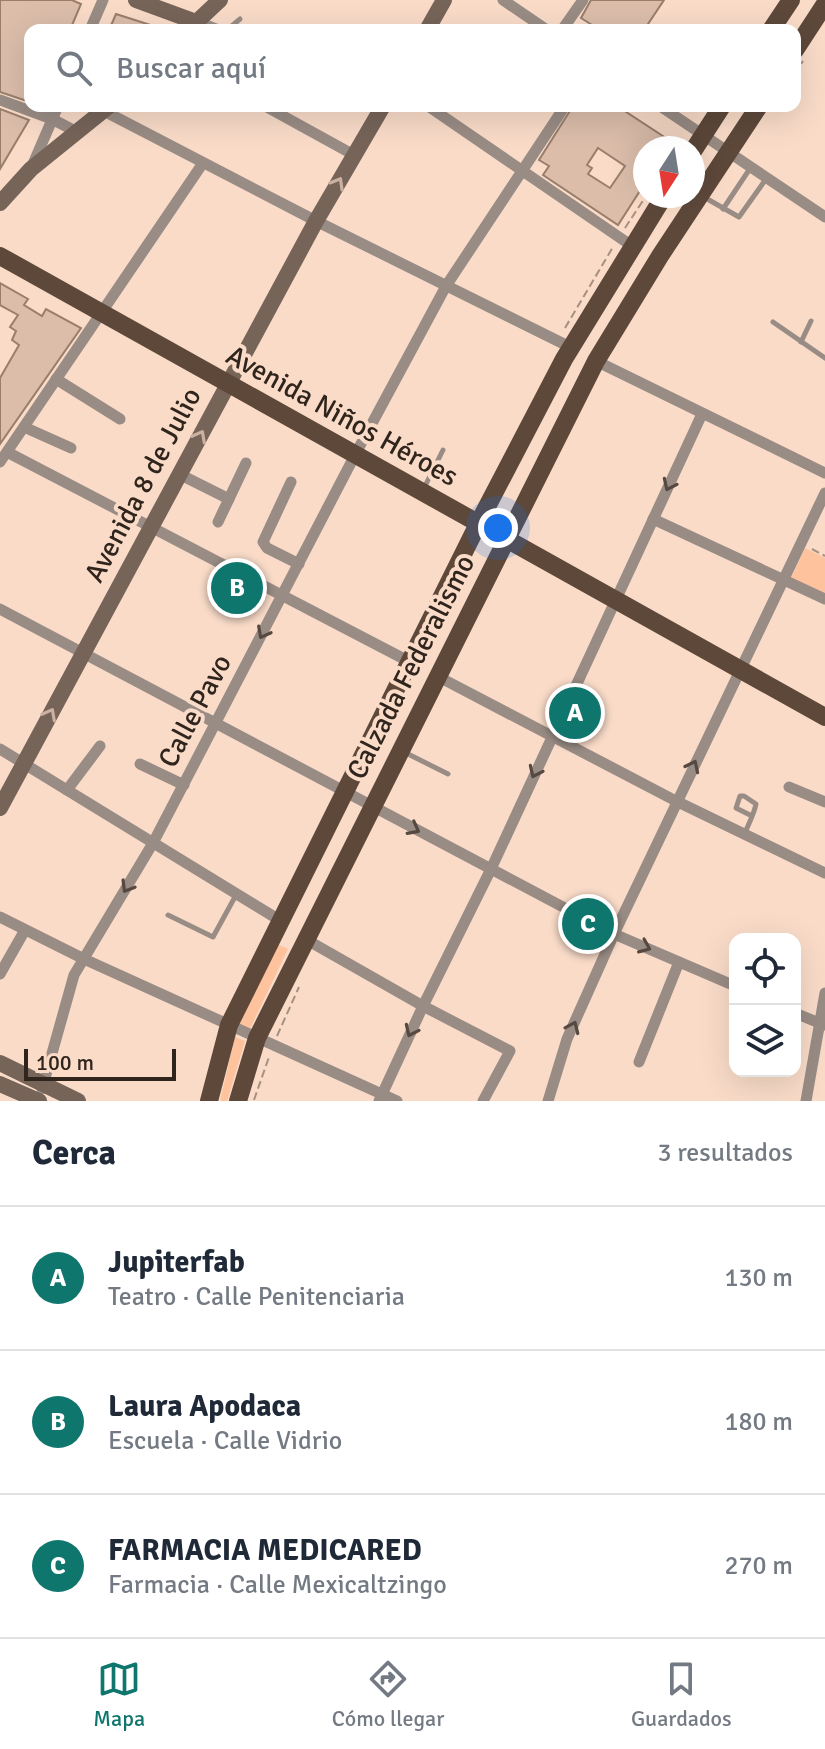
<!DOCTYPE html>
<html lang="es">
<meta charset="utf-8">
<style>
body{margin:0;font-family:Signika,sans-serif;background:#f2f2f3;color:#1f2937}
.controls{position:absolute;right:24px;bottom:24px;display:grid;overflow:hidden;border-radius:16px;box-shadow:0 8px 32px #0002}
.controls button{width:72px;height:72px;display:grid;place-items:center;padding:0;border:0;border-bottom:2px solid #e0e1e3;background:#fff;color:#1f2937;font:40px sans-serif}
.compass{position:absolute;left:633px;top:136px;width:72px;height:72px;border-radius:50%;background:#fff;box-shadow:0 8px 32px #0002;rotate:192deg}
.scale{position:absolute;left:24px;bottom:20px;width:152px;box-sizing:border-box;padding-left:8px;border:4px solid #30251d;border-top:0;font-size:22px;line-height:28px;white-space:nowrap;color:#30251d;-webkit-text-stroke:6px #f9dbc8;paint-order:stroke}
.you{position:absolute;left:498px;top:528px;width:28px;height:28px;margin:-20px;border:6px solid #fff;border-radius:50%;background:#1a73e8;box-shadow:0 0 0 12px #1a73e833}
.badge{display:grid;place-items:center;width:52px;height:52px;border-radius:50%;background:#0f766e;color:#fff;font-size:26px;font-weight:700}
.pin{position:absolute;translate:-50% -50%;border:4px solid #fff;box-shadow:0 2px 8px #0006}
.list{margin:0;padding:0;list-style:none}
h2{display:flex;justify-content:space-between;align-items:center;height:104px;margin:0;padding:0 32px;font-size:34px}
h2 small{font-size:26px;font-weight:400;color:#747a83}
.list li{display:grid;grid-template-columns:52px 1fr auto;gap:24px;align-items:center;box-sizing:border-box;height:144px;padding:0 32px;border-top:2px solid #e0e1e3}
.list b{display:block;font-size:30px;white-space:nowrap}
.list p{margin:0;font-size:26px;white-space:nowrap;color:#747a83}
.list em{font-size:26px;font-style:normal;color:#747a83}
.icon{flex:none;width:44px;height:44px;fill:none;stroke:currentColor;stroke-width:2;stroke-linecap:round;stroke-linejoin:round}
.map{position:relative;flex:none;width:825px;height:1101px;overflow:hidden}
.search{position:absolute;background:#fff;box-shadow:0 8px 32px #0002;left:24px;right:24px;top:24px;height:88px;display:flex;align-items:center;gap:20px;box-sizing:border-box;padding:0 28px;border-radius:16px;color:#747a83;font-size:30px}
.sheet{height:536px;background:#fff}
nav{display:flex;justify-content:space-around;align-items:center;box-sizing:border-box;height:112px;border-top:2px solid #e0e1e3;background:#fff;font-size:22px;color:#747a83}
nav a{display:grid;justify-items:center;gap:4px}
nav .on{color:#0f766e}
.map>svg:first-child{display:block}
</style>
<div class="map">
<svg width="825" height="1101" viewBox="0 0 825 1101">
<rect width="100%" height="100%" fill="#f9dbc8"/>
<g fill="#fec29c">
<polygon points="805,548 825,558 825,593 791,578"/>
<polygon points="277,944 288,949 249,1031 238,1026"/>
<polygon points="235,1037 245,1041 227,1101 220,1101"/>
</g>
<g fill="#dbbdaa" stroke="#997e6c" stroke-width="2" fill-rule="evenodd">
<polygon points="0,0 72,0 81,4 70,30 30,30 30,102 0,92"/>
<polygon points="591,0 664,0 644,30 600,30 581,18"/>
<polygon points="116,14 163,29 163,30 109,30"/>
<path d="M 573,106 L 617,106 L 672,142 L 668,148 L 645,148 L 645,183 L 618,225 L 543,175 L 549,166 L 539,160 ZM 598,148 L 625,166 L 610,188 L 588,174 L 592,168 L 587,165 Z"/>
<polygon points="0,109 29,120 0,169"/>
<polygon points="0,283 28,299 24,305 42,316 46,309 81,328 0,444 0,378 19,345 12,340 16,331 10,327 18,315 0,305"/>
</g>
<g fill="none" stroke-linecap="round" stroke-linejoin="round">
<g stroke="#a69081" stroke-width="2" stroke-dasharray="8 4" stroke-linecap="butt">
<polyline points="795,74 803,61"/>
<polyline points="625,228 646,196"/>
<polyline points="565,328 613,247"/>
<polyline points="812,549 825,556"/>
<polyline points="277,1036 299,987"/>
<polyline points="254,1100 269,1057"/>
</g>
<g stroke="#998c85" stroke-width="5">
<polyline points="204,21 227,30"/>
<polyline points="227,30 240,19"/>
<polyline points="702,196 739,217 766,179"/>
<polyline points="723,209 751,167"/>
<polyline points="773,322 825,358"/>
<polyline points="801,342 811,321"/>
<polyline points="424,488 443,450"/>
<polyline points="406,753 448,774"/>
<path d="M 745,833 C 749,823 754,814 756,804 L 744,796 L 740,796 L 736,808 L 752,816"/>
<polyline points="168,915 213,937 236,895"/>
</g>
<g stroke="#998c85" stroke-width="11">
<polyline points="503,0 547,30"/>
<polyline points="90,30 103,0"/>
<polyline points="562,30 583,0"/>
<polyline points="0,100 52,119 77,132"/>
<polyline points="265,106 354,155"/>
<polyline points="428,106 632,246"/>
<polyline points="660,106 825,217"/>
<polyline points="104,111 316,221 570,347"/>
<polyline points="33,164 58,106"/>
<polyline points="596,361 825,473"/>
<polyline points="56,379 120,419"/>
<polyline points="24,427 71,448"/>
<polyline points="7,452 410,662"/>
<polyline points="0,462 203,163"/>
<polyline points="179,474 229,499"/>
<polyline points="291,482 263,542 267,548 299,564"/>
<polyline points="653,519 825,599"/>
<polyline points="218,522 246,463"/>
<polyline points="0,609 614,934 735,986"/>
<polyline points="437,676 676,801 825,873"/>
<polyline points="0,749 281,921"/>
<polyline points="140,764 184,785"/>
<polyline points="789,787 825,802"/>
<polyline points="67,790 100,746"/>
<polyline points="0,917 84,959 397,1101"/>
<polyline points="307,940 423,1006 510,1051 483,1101"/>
<polyline points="0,974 25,930"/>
<polyline points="795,1013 824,1025"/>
<polyline points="639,1062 679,962"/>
<polyline points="42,1089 74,975 153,843 355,455 446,286 565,106"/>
<polyline points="379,1101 423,1006 491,869 702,414"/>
<polyline points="548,1101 567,1039 614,934 825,493"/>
<polyline points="806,1101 825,993"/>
</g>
<g stroke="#766459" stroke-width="16">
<polyline points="136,0 196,22"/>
<polyline points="189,29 220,0"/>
<polyline points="427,30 444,0"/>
<polyline points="0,203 31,169 109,106"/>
<polyline points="0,808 316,221 383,106"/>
<polyline points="0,1063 78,1101"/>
<polyline points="0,1084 39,1101"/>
</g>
<g stroke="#5d483a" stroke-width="18">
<polyline points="771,30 791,0"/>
<polyline points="795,50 825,4"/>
<polyline points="693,151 722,106"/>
<polyline points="0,256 825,717"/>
<polyline points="209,1101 229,1025 478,524 564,359 664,196"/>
<polyline points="238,1101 257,1038 596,361 660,256 759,106"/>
</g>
</g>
<defs><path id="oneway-chevron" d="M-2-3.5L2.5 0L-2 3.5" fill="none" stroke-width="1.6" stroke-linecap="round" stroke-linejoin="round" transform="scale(2)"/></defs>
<g stroke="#cbb1a1">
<use href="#oneway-chevron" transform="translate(338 183) rotate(-60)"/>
<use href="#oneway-chevron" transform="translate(200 436) rotate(-62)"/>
<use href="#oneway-chevron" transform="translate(50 714) rotate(-62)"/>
</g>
<g stroke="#554941">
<use href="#oneway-chevron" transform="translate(669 485) rotate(115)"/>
<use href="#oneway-chevron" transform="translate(263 633) rotate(118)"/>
<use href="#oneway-chevron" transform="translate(693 766) rotate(-64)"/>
<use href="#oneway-chevron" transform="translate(535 772) rotate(115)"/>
<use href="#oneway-chevron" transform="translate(414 829) rotate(28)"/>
<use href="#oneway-chevron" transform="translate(127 887) rotate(121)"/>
<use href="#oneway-chevron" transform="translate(645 947) rotate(23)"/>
<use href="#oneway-chevron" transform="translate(573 1027) rotate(-66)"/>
<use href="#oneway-chevron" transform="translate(411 1031) rotate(115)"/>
</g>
<g text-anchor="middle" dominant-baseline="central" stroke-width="8" stroke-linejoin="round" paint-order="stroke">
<g font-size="28" fill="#30251d" stroke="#f9dbc8">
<text transform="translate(342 416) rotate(29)">Avenida Niños Héroes</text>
<text transform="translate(143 485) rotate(-62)">Avenida 8 de Julio</text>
<text transform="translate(411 667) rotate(-63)">Calzada Federalismo</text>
<text transform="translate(195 711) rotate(-62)">Calle Pavo</text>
</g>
</g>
</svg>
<div class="controls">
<button><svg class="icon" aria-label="locate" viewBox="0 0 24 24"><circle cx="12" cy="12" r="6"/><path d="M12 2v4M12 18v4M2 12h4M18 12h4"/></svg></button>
<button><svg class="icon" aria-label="layers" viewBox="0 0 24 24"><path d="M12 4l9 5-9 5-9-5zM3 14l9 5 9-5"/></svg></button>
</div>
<svg class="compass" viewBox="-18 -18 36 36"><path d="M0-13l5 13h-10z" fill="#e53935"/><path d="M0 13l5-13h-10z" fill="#747a83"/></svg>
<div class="scale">100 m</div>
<div class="you"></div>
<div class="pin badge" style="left:575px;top:713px">A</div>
<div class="pin badge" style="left:237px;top:588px">B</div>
<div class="pin badge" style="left:588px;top:924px">C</div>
<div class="search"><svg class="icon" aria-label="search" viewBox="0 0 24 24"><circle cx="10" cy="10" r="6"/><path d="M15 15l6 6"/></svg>Buscar aquí</div>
</div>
<section class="sheet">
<h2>Cerca<small>3 resultados</small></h2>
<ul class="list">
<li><span class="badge">A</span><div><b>Jupiterfab</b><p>Teatro · Calle Penitenciaria</p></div><em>130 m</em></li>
<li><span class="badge">B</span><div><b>Laura Apodaca</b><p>Escuela · Calle Vidrio</p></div><em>180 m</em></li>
<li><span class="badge">C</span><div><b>FARMACIA MEDICARED</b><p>Farmacia · Calle Mexicaltzingo</p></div><em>270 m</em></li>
</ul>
</section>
<nav>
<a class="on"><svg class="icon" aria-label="map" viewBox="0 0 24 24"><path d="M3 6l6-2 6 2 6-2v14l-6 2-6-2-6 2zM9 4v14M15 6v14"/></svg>Mapa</a>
<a><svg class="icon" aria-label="directions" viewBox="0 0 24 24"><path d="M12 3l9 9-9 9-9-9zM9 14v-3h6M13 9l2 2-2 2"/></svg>Cómo llegar</a>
<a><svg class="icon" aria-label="saved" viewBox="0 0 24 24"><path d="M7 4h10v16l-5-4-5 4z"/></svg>Guardados</a>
</nav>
